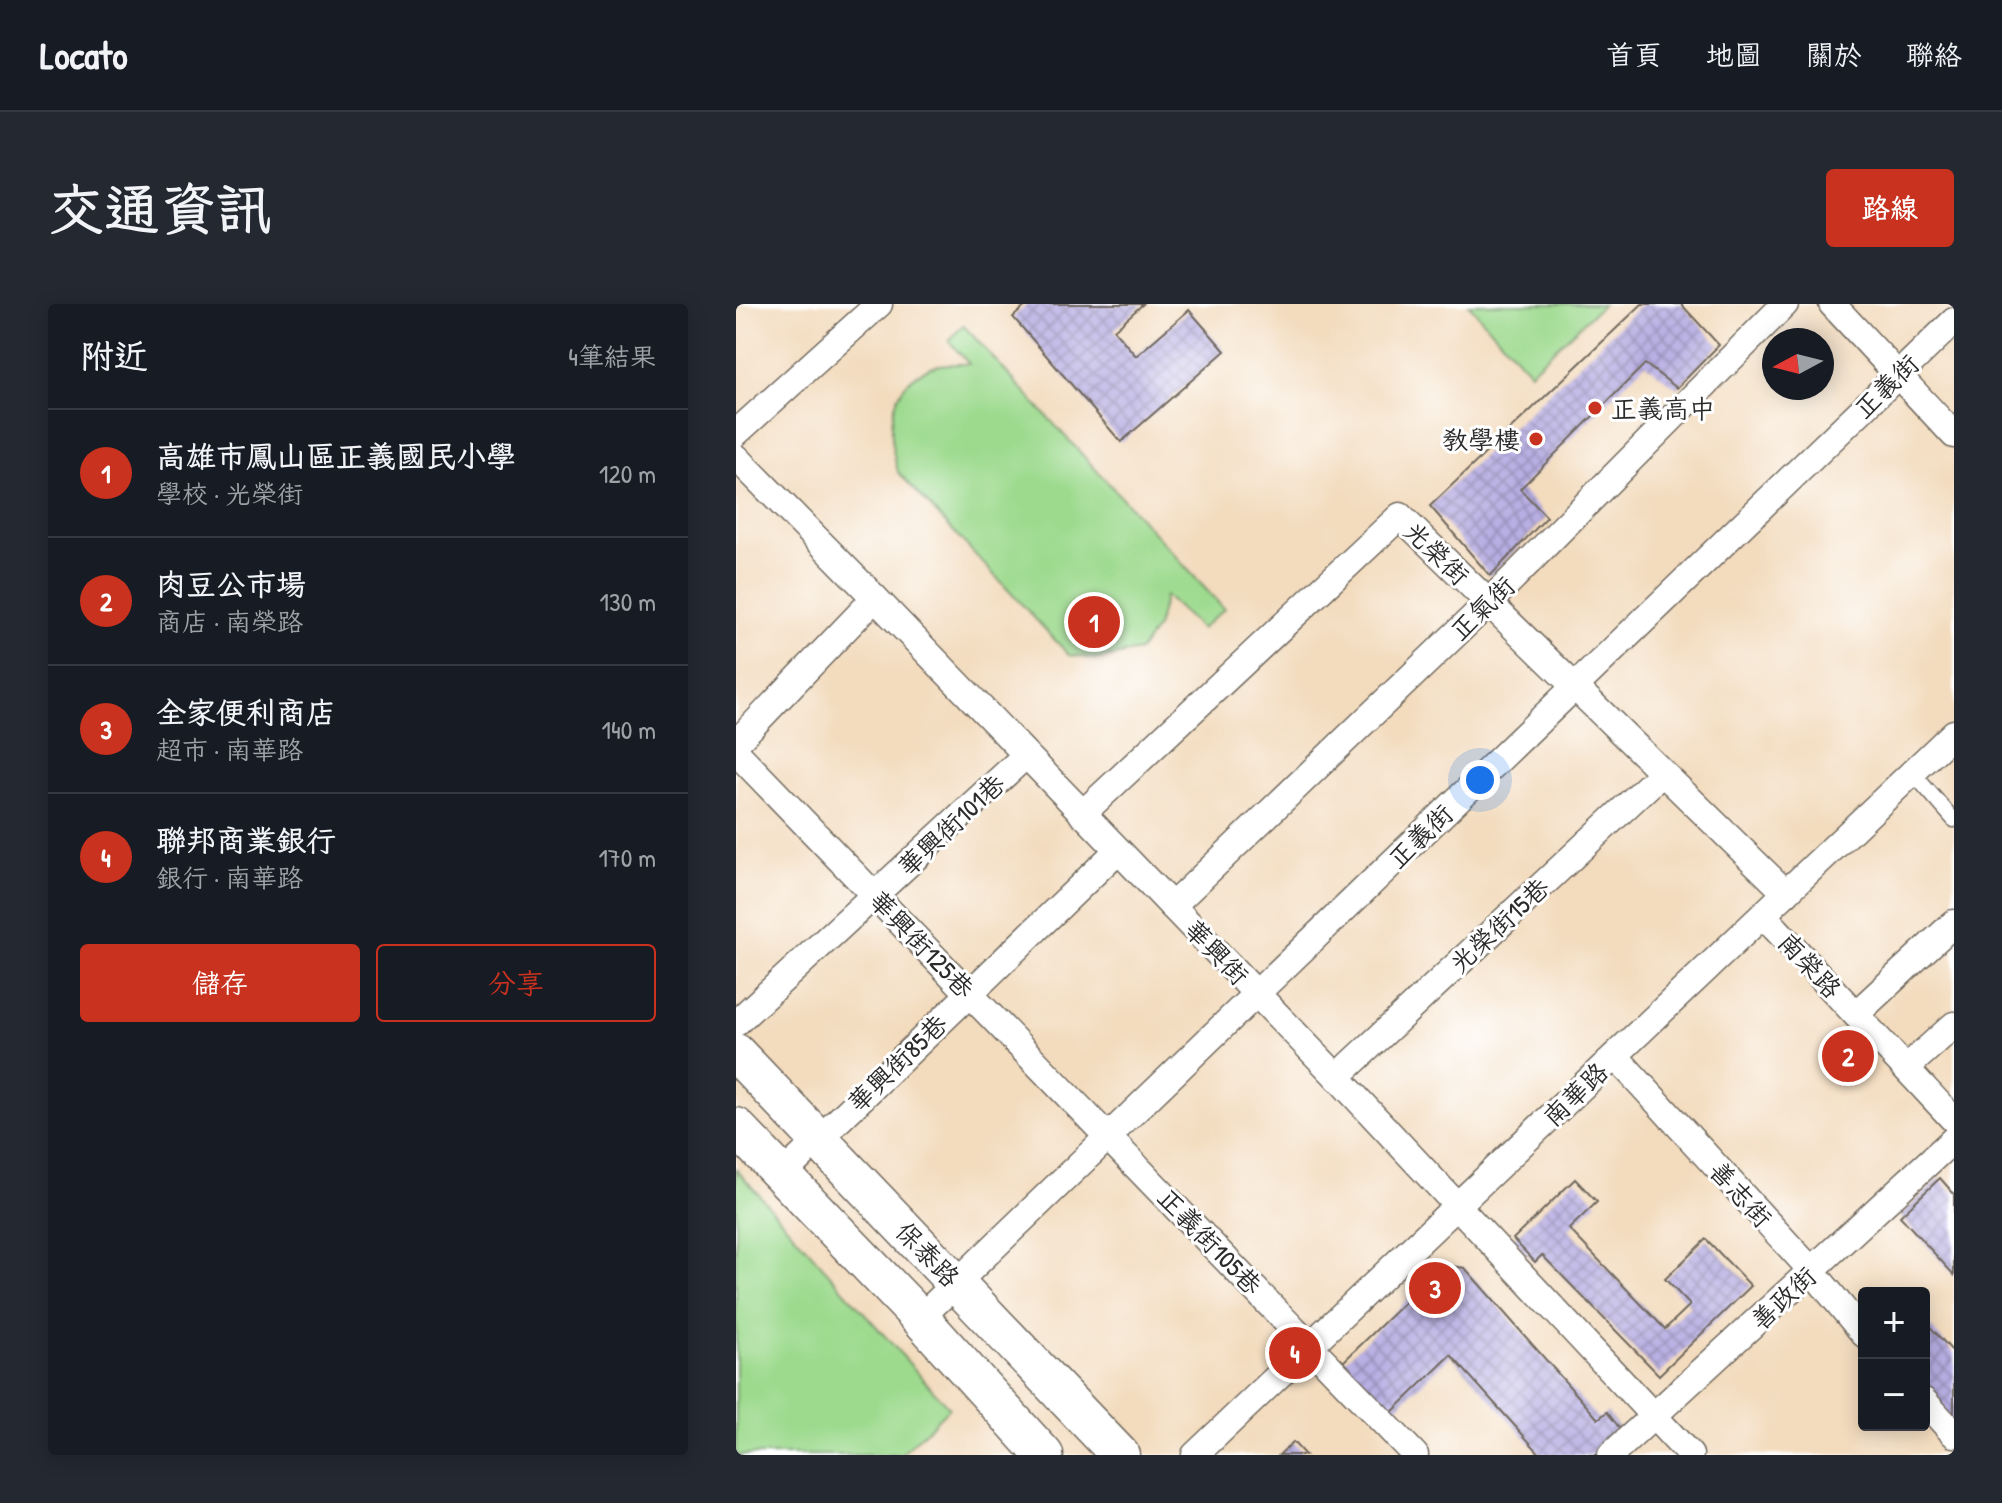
<!DOCTYPE html>
<html lang="zh-TW">
<meta charset="utf-8">
<style>
body{margin:0;font-family:"Patrick Hand","LXGW WenKai TC",sans-serif;background:#242831;color:#f1f3f6}
.controls{position:absolute;right:24px;bottom:24px;display:grid;overflow:hidden;border-radius:8px;box-shadow:0 4px 20px #0003}
.controls button{width:72px;height:72px;display:grid;place-items:center;padding:0;border:0;border-bottom:2px solid #363941;background:#171b24;color:#f1f3f6;font:40px sans-serif}
.compass{position:absolute;left:1026px;top:24px;width:72px;height:72px;border-radius:50%;background:#171b24;box-shadow:0 4px 20px #0003;rotate:263deg}
.you{position:absolute;left:744px;top:476px;width:28px;height:28px;margin:-20px;border:6px solid #fff;border-radius:50%;background:#1a73e8;box-shadow:0 0 0 12px #1a73e833}
.badge{display:grid;place-items:center;width:52px;height:52px;border-radius:50%;background:#c8321e;color:#fff;font-size:26px;font-weight:700}
.pin{position:absolute;translate:-50% -50%;border:4px solid #fff;box-shadow:0 2px 8px #0006}
.list{margin:0;padding:0;list-style:none}
h2{display:flex;justify-content:space-between;align-items:center;height:104px;margin:0;padding:0 32px;font-size:34px}
h2 small{font-size:26px;font-weight:400;color:#9ea1a6}
.list li{display:grid;grid-template-columns:52px 1fr auto;gap:24px;align-items:center;box-sizing:border-box;height:128px;padding:0 32px;border-top:2px solid #363941}
.list b{display:block;font-size:30px;white-space:nowrap}
.list p{margin:0;font-size:26px;white-space:nowrap;color:#9ea1a6}
.list em{font-size:26px;font-style:normal;color:#9ea1a6}
.actions{display:flex;gap:16px;padding:24px 32px}
.actions a{flex:1;padding:18px 0;border:2px solid #c8321e;border-radius:8px;text-align:center;font-size:28px;color:#c8321e}
.actions .main{background:#c8321e;color:#fff}
.map{position:relative;flex:none;width:1218px;height:1151px;overflow:hidden;border-radius:8px}
header{display:flex;align-items:center;gap:48px;box-sizing:border-box;height:112px;padding:0 40px;background:#171b24;border-bottom:2px solid #363941}
header strong{font-size:38px}
nav{display:flex;gap:44px;margin-inline-start:auto;font-size:28px}
.intro{display:flex;align-items:center;justify-content:space-between;box-sizing:border-box;height:192px;padding:0 48px}
h1{margin:0;font-size:56px}
.button{padding:20px 36px;border-radius:8px;background:#c8321e;color:#fff;font-size:28px;font-weight:700}
main{display:flex;gap:48px;padding:0 48px}
aside{flex:1;background:#171b24;border-radius:8px;box-shadow:0 4px 20px #0003}
.map>svg:first-child{display:block}
</style>
<header>
<strong>Locato</strong>
<nav><a>首頁</a><a>地圖</a><a>關於</a><a>聯絡</a></nav>
</header>
<div class="intro"><h1>交通資訊</h1><a class="button">路線</a></div>
<main>
<aside>
<h2>附近<small>4筆結果</small></h2>
<ul class="list">
<li><span class="badge">1</span><div><b>高雄市鳳山區正義國民小學</b><p>學校 · 光榮街</p></div><em>120 m</em></li>
<li><span class="badge">2</span><div><b>肉豆公市場</b><p>商店 · 南榮路</p></div><em>130 m</em></li>
<li><span class="badge">3</span><div><b>全家便利商店</b><p>超市 · 南華路</p></div><em>140 m</em></li>
<li><span class="badge">4</span><div><b>聯邦商業銀行</b><p>銀行 · 南華路</p></div><em>170 m</em></li>
</ul>
<div class="actions"><a class="main">儲存</a><a>分享</a></div>
</aside>
<div class="map">
<svg width="1218" height="1151" viewBox="0 0 1218 1151">
<defs>
<pattern id="building-cross-hatch" width="8" height="8" patternUnits="userSpaceOnUse" patternTransform="scale(2)"><rect width="8" height="8" fill="#b8afe3"/><path d="M0 0l8 8M0 8l8-8" fill="none" stroke="#968fb8"/></pattern>
</defs>
<rect width="100%" height="100%" fill="#fff"/>
<filter id="ink" filterUnits="userSpaceOnUse"><feTurbulence type="fractalNoise" baseFrequency=".0125" numOctaves="2"/><feDisplacementMap in="SourceGraphic" scale="16" xChannelSelector="R" yChannelSelector="G"/><feConvolveMatrix kernelMatrix="1 2 1 2 8 2 1 2 1" color-interpolation-filters="sRGB"/></filter>
<filter id="wash" filterUnits="userSpaceOnUse"><feTurbulence type="fractalNoise" baseFrequency=".006" numOctaves="4" result="noise"/><feDisplacementMap in="SourceGraphic" scale="32" xChannelSelector="R" yChannelSelector="G"/><feGaussianBlur stdDeviation="1.8" result="paint"/><feColorMatrix in="noise" values="0 0 0 0 0 0 0 0 0 0 0 0 0 0 0 0 0 1.4 0 .05"/><feComposite in="paint" operator="in"/></filter>
<g filter="url(#wash)">
<rect width="100%" height="100%" fill="#f3dbbd"/>
<g fill="#9dda8e" stroke="#64825c" stroke-width="2">
<polygon points="732,0 867,0 794,68"/>
<path d="M 227,21 L 488,305 L 465,325 L 429,292 L 421,323 L 403,347 L 362,355 L 333,351 L 162,168 C 152,133 150,84 189,66 C 202,59 218,60 233,60 L 213,37 Z"/>
<polygon points="0,865 213,1104 165,1151 0,1151"/>
</g>
<g id="blocks">
<g fill="url(#building-cross-hatch)">
<polygon points="292,0 407,0 378,26 400,52 453,6 489,47 385,138 277,13"/>
<polygon points="906,0 945,0 983,41 941,84 909,60 784,185 811,213 754,272 694,202"/>
<polygon points="1204,874 1218,890 1218,971 1164,912"/>
<polygon points="839,875 861,898 833,925 929,1025 954,1001 929,975 970,935 1015,982 923,1071 806,951 799,958 777,935"/>
<polygon points="714,962 729,964 862,1115 871,1108 889,1131 866,1151 805,1151 715,1051 653,1111 605,1060 703,965"/>
<polygon points="1188,1016 1218,1049 1218,1130 1188,1097"/>
<polygon points="557,1138 569,1151 543,1151"/>
</g>
</g>
</g>
<g filter="url(#ink)">
<use href="#blocks" fill-opacity="0" stroke="#71695e" stroke-width="2"/>
<g fill="none" stroke-linecap="round" stroke-linejoin="round">
<defs>
<polyline id="lane" points="1176,468 1218,516"/>
<g id="street">
<polyline points="1096,0 1218,131"/>
<polyline points="0,129 143,0"/>
<polyline points="0,153 139,294 601,773 954,1151"/>
<polyline points="0,439 139,294"/>
<polyline points="0,448 679,1151"/>
<polyline points="346,510 664,212 1050,589"/>
<polyline points="436,602 752,299 1049,0"/>
<polyline points="1027,611 1218,816"/>
<polyline points="1120,710 1218,619"/>
<polyline points="0,719 289,452"/>
<polyline points="879,752 1076,967 1128,1030"/>
<polyline points="1170,764 1218,721"/>
<polyline points="601,773 926,469"/>
<polyline points="46,871 381,547"/>
<polyline points="184,1014 1218,17"/>
<polyline points="1188,1097 1218,1130"/>
<polyline points="459,1151 1218,429"/>
<polyline points="875,1151 1218,835"/>
</g>
<g id="secondary">
<polyline points="0,749 384,1151"/>
<polyline points="0,823 184,1014 308,1151"/>
</g>
</defs>
<use href="#lane" stroke="#71695e" stroke-width="17"/>
<use href="#street" stroke="#71695e" stroke-width="29"/>
<use href="#secondary" stroke="#71695e" stroke-width="41"/>
<use href="#lane" stroke="#fff" stroke-width="14"/>
<use href="#street" stroke="#fff" stroke-width="26"/>
<use href="#secondary" stroke="#fff" stroke-width="38"/>
</g>
</g>
<g fill="#c8321e" stroke="#fff" stroke-width="3">
<circle cx="859" cy="104" r="8"/>
<circle cx="800" cy="135" r="8"/>
</g>
<g text-anchor="middle" dominant-baseline="central" stroke-width="6" stroke-linejoin="round" paint-order="stroke">
<g font-size="26" fill="#2b2b2b" stroke="#fff">
<text transform="translate(1150 82) rotate(-44)">正義街</text>
<text transform="translate(701 249) rotate(44)">光榮街</text>
<text transform="translate(746 304) rotate(-44)">正氣街</text>
<text transform="translate(215 521) rotate(-43)">華興街101巷</text>
<text transform="translate(684 532) rotate(-44)">正義街</text>
<text transform="translate(763 621) rotate(-43)">光榮街15巷</text>
<text transform="translate(186 640) rotate(46)">華興街125巷</text>
<text transform="translate(481 648) rotate(46)">華興街</text>
<text transform="translate(1074 661) rotate(47)">南榮路</text>
<text transform="translate(161 759) rotate(-44)">華興街85巷</text>
<text transform="translate(839 790) rotate(-44)">南華路</text>
<text transform="translate(1005 890) rotate(48)">善志街</text>
<text transform="translate(474 937) rotate(46)">正義街105巷</text>
<text transform="translate(192 950) rotate(46)">保泰路</text>
<text transform="translate(1047 994) rotate(-43)">善政街</text>
</g>
<g font-size="26" fill="#2b2b2b" stroke="#fff" text-anchor="start">
<text x="875" y="104">正義高中</text>
<text x="784" y="135" text-anchor="end">教學樓</text>
</g>
</g>
</svg>
<div class="controls">
<button>+</button>
<button>−</button>
</div>
<svg class="compass" viewBox="-18 -18 36 36"><path d="M0-13l5 13h-10z" fill="#e53935"/><path d="M0 13l5-13h-10z" fill="#9ea1a6"/></svg>
<div class="you"></div>
<div class="pin badge" style="left:358px;top:318px">1</div>
<div class="pin badge" style="left:1112px;top:752px">2</div>
<div class="pin badge" style="left:699px;top:984px">3</div>
<div class="pin badge" style="left:559px;top:1049px">4</div>
</div>
</main>
